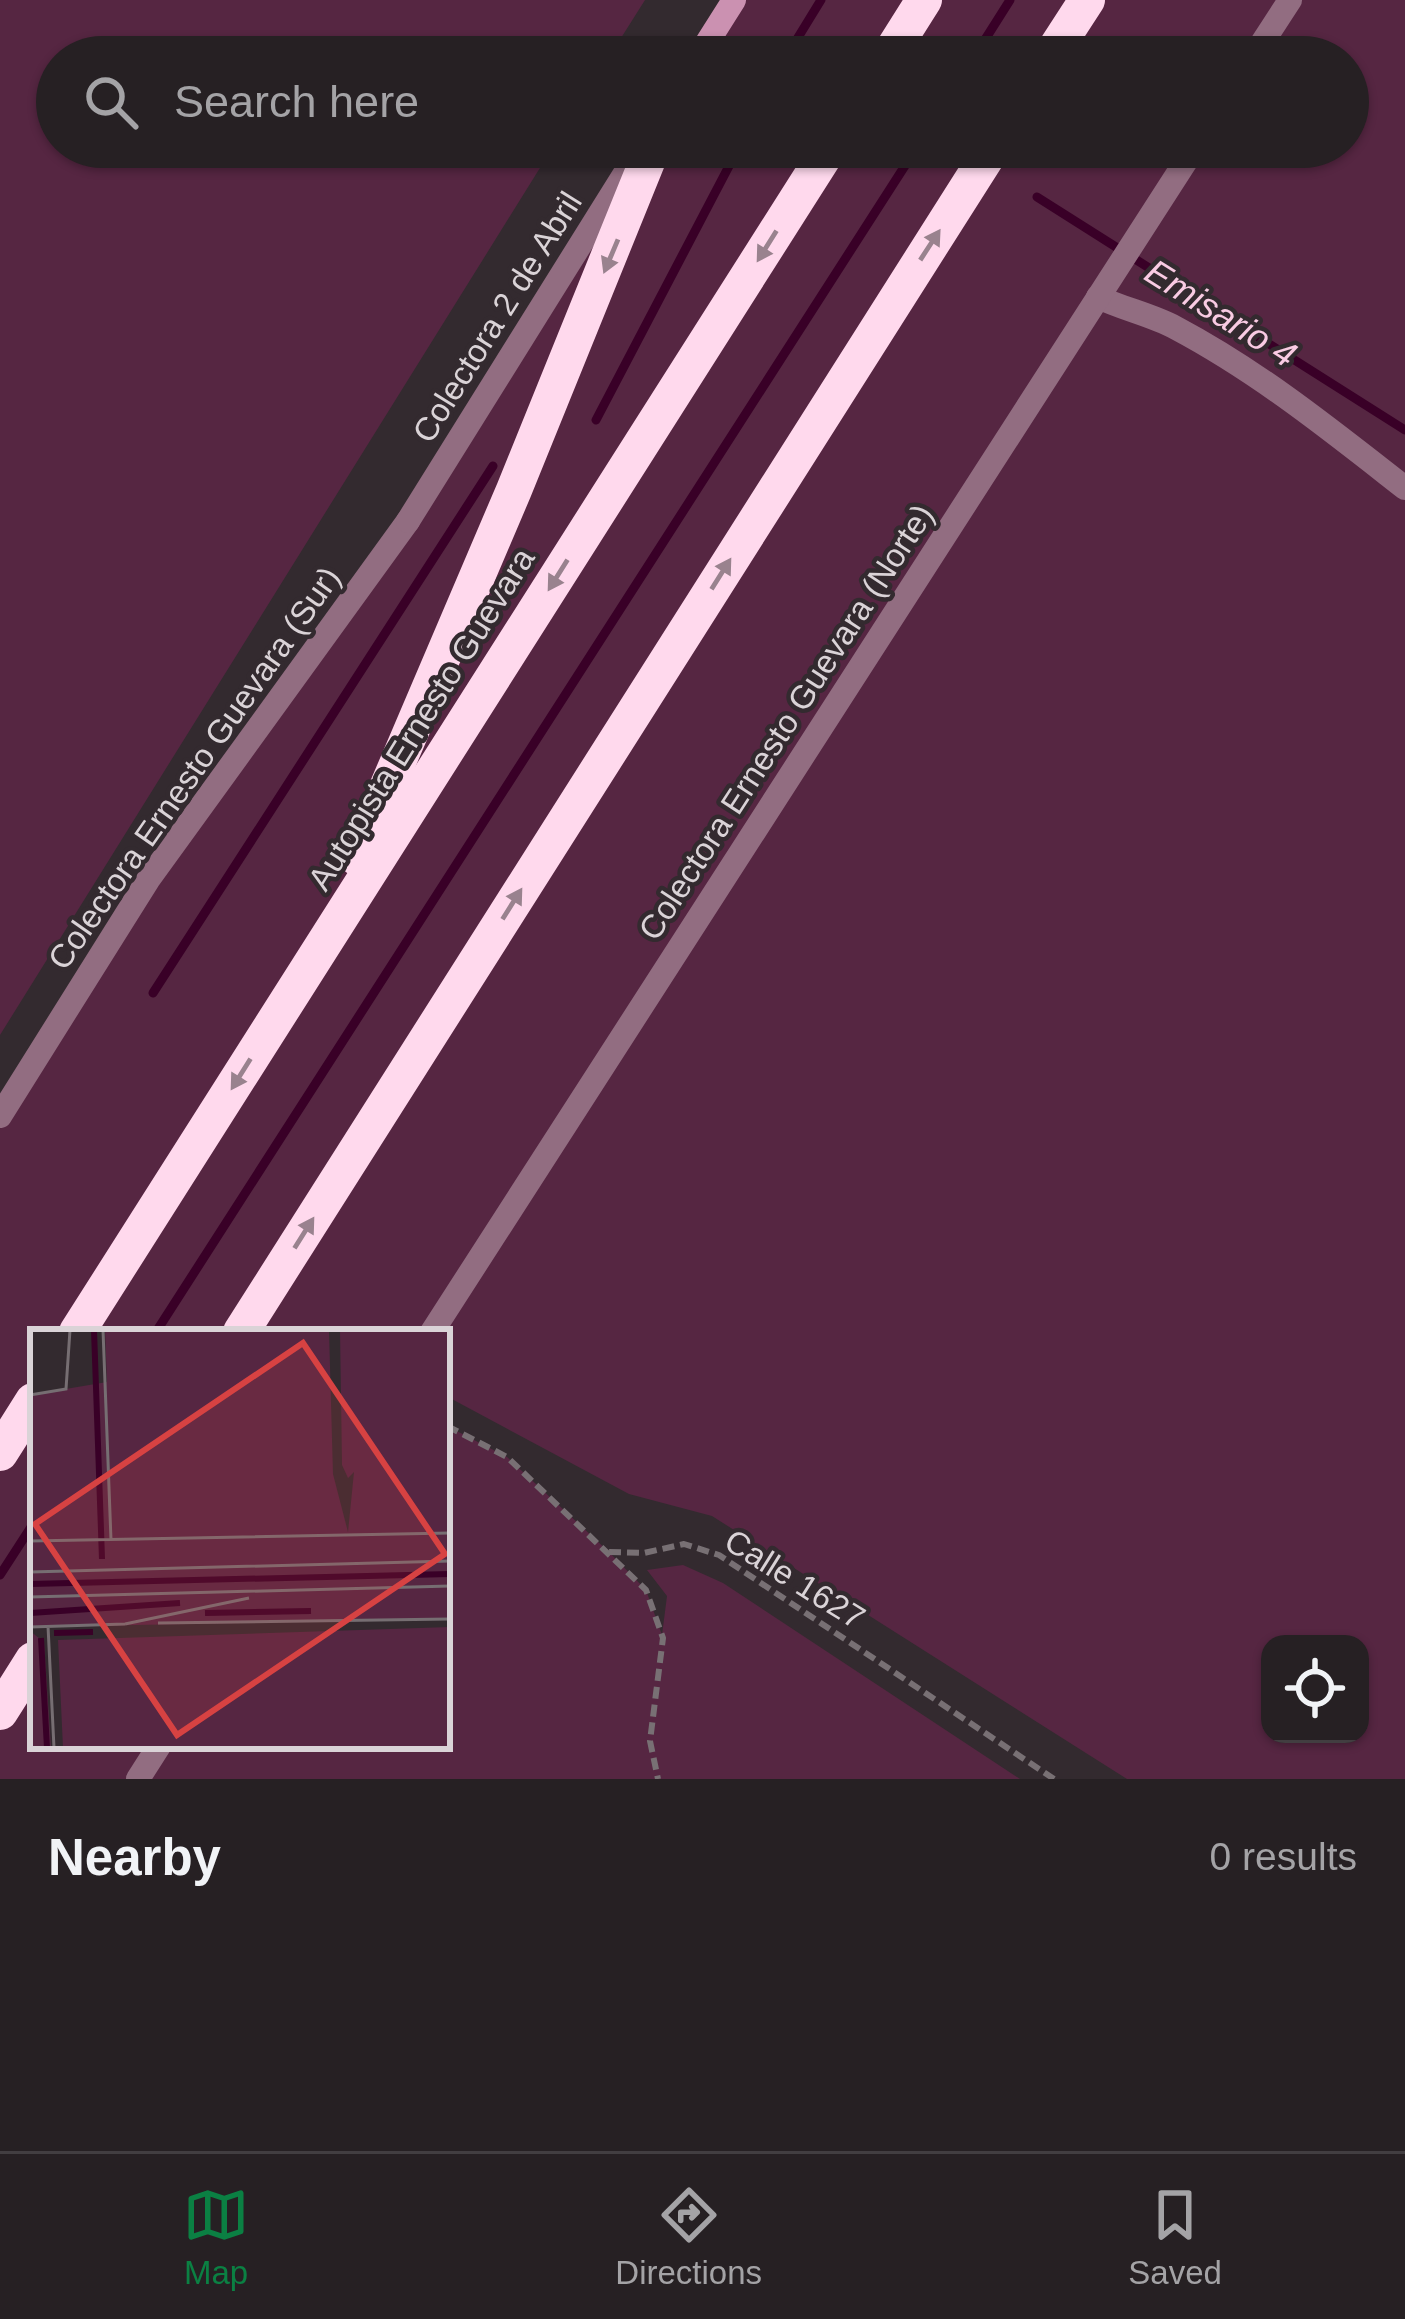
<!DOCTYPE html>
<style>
body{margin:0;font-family:Arial,sans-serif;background:#2e282b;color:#f1f3f6}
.controls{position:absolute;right:36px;bottom:36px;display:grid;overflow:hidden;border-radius:24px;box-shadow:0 3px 9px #0004}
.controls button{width:108px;height:108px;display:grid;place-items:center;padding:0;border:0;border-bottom:3px solid #423e41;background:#262023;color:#f1f3f6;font:60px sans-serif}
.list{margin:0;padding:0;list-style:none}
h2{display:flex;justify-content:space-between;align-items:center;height:156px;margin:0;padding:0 48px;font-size:51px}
h2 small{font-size:39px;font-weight:400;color:#a4a3a6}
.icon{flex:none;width:66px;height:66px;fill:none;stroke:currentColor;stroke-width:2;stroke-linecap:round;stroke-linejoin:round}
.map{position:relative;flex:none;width:1405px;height:1779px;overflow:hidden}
.search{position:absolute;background:#262023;box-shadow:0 3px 9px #0004;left:36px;right:36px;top:36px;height:132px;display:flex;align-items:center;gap:30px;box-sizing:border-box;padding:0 42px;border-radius:66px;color:#a4a3a6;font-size:45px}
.sheet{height:372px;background:#262023}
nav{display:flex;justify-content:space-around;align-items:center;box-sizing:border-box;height:168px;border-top:3px solid #423e41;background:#262023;font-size:33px;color:#a4a3a6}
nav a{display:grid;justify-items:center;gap:6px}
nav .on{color:#0b8043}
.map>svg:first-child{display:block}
</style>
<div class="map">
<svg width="1405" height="1779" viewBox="0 0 1405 1779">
<rect width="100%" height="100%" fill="#332a2f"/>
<g fill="#562642" fill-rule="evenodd">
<polygon points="0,0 645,0 609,57 57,57 57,147 553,147 0,1035"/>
<path d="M 734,0 L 1405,0 L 1405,1779 L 1127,1779 L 712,1516 L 629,1494 L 448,1397 L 447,1332 L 33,1332 L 33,1746 L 447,1746 L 447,1426 L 507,1457 L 609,1552 L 646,1590 L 662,1635 L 667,1596 L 647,1570 L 683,1565 L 723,1583 L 1020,1779 L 0,1779 L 0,1116 L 408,521 L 641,147 L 1348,147 L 1348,57 L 698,57 ZM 1270,1644 L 1360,1644 L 1360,1734 L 1270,1734 Z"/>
</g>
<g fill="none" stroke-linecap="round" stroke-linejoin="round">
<g stroke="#390027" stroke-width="9">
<polyline points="786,57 821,0"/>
<polyline points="974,57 1010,0"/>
<polyline points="1037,197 1405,430"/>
<polyline points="596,420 739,147"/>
<polyline points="153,993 493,466"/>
<polyline points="156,1332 917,147"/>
<polyline points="0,1575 33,1524"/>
</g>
<g stroke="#787074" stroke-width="6" stroke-dasharray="12 6" stroke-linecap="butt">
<polyline points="447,1426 507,1457 646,1590 663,1638 650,1741 658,1779"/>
<polyline points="609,1552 644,1553 684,1544 719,1555 1054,1779"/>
</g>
<g stroke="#926d81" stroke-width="24">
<polyline points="1253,57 1290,0"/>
<path d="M 1098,297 C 1123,309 1152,315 1176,328 C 1259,372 1332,431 1405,488"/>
<polyline points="0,1116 148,880 408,521"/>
<polyline points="432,1332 1195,147"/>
<polyline points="138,1779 159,1746"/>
</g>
<polyline stroke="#926d81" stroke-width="24" points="408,521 637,154"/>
<polyline stroke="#cb91b1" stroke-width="24" points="698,57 734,0"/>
<g stroke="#ffd9ed" stroke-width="36">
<polyline points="888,57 924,0"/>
<polyline points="1050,57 1087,0"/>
<polyline points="357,858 514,490 653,147"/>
<polyline points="77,1332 830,147"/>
<polyline points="241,1332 993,147"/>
<polyline points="0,1453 33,1401"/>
<polyline points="0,1712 33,1660"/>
</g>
</g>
<defs><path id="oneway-solid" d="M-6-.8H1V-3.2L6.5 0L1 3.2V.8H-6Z" transform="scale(3)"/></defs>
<g fill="#99828e">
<use href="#oneway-solid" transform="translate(930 245) rotate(-57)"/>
<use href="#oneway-solid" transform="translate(767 246) rotate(122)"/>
<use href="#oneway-solid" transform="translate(611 256) rotate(113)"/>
<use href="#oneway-solid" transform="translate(721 574) rotate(-58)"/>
<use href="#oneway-solid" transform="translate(558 575) rotate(122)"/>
<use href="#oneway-solid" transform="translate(512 904) rotate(-58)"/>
<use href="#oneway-solid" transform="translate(241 1074) rotate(122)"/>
<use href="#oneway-solid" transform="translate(304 1233) rotate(-58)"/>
</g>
<g text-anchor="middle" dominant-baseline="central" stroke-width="9" stroke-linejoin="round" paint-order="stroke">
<g font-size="33" fill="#dad3d7" stroke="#332a2f">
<text transform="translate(497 317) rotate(-58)">Colectora 2 de Abril</text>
<text transform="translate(421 719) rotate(-58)">Autopista Ernesto Guevara</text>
<text transform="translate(786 722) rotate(-57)">Colectora Ernesto Guevara (Norte)</text>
<text transform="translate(194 768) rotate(-55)">Colectora Ernesto Guevara (Sur)</text>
<text transform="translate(795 1579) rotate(32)">Calle 1627</text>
</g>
<g font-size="36" font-style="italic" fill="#f9cbe3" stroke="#332a2f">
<text transform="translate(1221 313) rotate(32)">Emisario 4</text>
</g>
</g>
<g transform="translate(30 1329)">
<rect width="420" height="420" fill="#332a2f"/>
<path d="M 75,1 L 299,1 L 303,145 L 318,203 L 324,143 L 318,149 L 312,136 L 310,1 L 420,1 L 420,290 L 0,298 L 0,66 L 77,53 ZM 420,298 L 420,419 L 33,419 L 28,311 ZM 0,302 L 14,313 L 21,419 L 0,419 Z" fill="#562642"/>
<path fill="none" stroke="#390027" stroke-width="6" d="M 64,1 L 72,230M 0,255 L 420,245M 0,284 L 150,274M 175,284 L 281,282M 24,304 L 63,303M 11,309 L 17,419"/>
<path fill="none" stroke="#766e72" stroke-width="3" d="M 73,1 L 81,211M 0,66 L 36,60 L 40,1M 0,212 L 420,204M 0,243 L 420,232M 0,268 L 420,257M 128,294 L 420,290M 95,295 L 219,269M 18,297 L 24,419M 0,298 L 95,295"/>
<path fill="#d74242" fill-opacity="0.15" stroke="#d74242" stroke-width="6" d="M 273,14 L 415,225 L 147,406 L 5,195 Z"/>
<rect width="420" height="420" fill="none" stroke="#dad3d7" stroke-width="6"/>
</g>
</svg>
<div class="controls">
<button><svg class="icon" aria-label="locate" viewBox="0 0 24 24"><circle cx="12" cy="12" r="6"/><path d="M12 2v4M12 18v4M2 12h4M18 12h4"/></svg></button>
</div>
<div class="search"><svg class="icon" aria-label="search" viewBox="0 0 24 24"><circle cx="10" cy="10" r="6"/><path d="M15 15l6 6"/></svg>Search here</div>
</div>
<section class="sheet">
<h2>Nearby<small>0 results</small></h2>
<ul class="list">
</ul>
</section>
<nav>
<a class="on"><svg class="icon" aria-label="map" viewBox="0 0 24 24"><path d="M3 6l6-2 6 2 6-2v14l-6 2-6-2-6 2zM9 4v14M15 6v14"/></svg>Map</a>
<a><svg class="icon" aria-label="directions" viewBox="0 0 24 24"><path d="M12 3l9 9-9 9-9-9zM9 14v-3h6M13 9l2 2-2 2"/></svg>Directions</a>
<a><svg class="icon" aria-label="saved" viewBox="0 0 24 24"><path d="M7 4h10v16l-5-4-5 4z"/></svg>Saved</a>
</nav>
